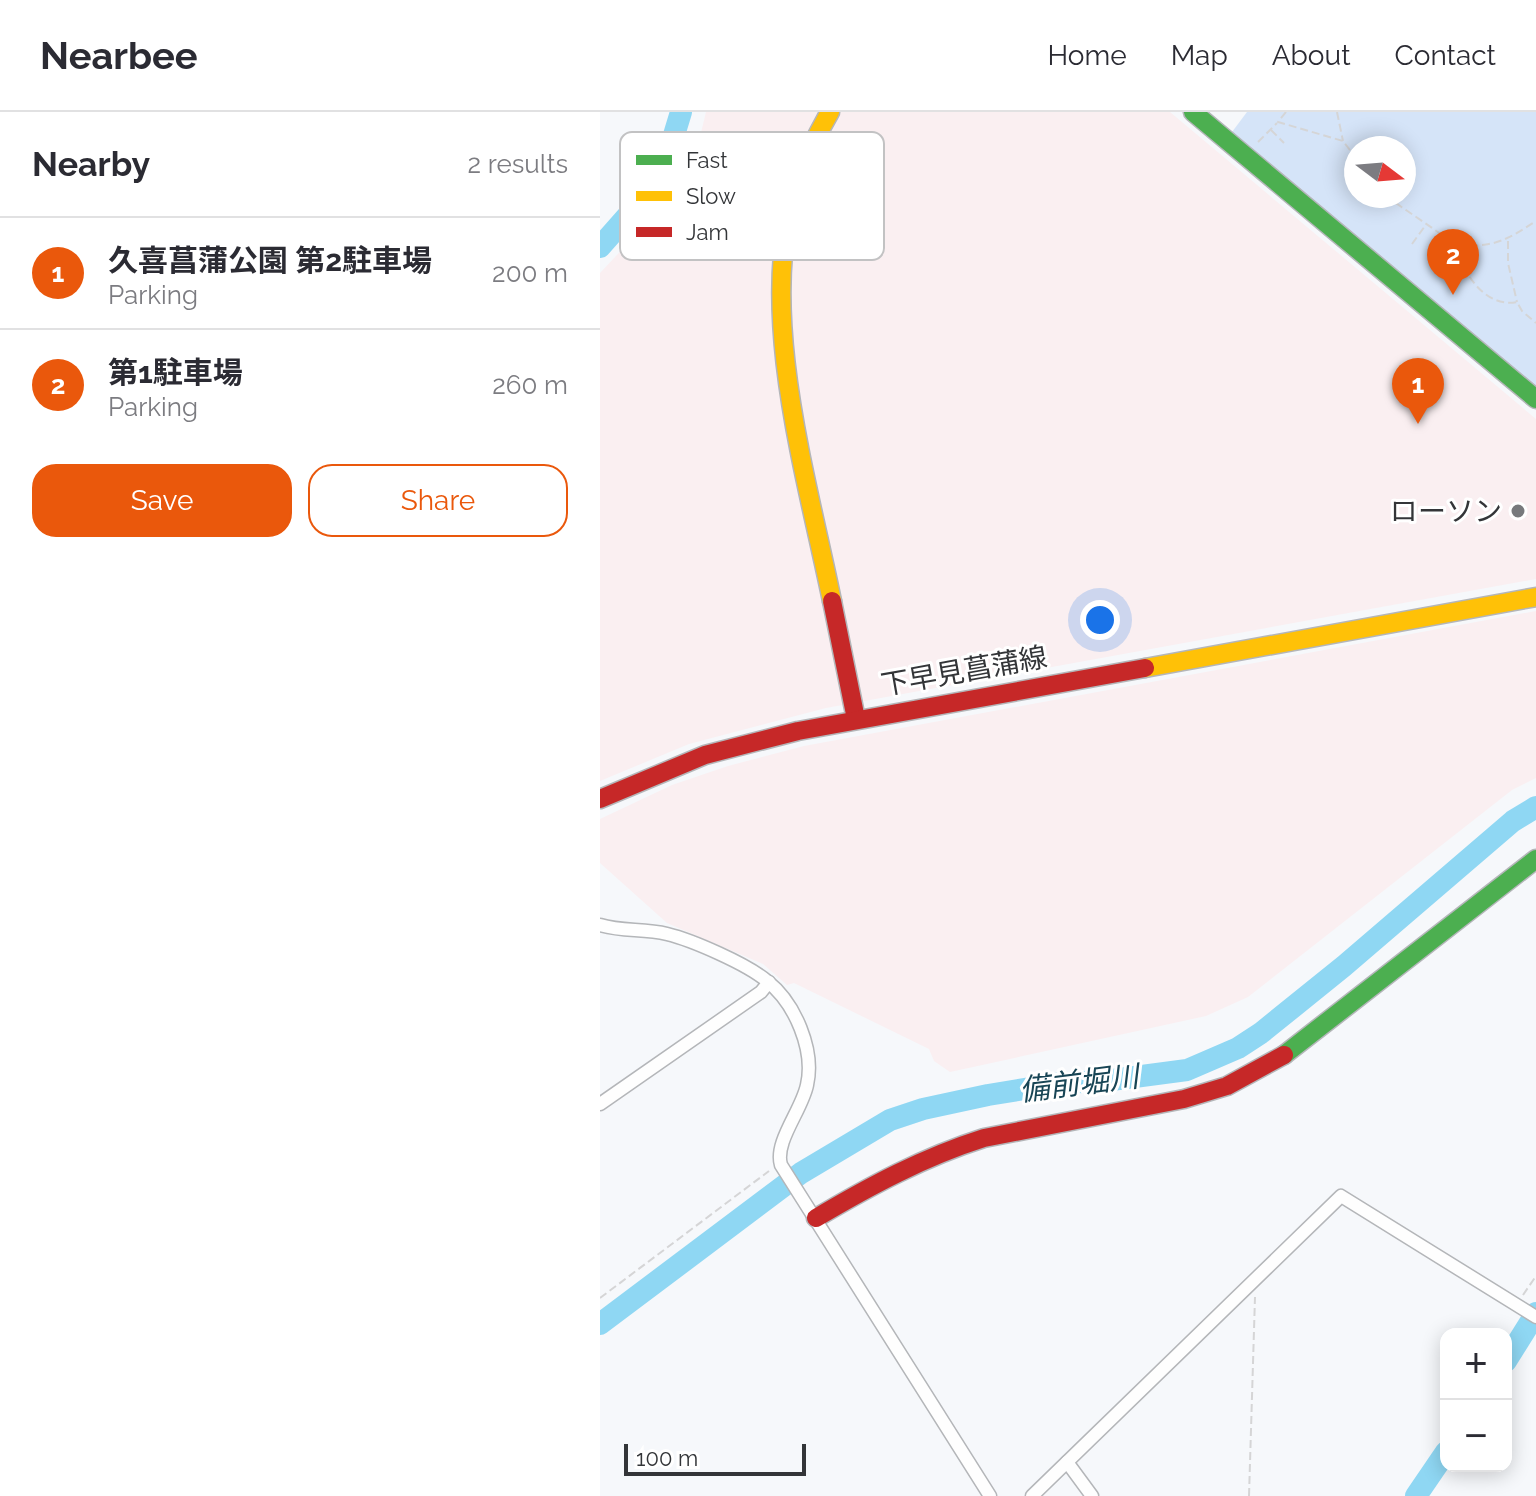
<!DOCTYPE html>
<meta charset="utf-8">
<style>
body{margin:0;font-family:Raleway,"Noto Sans JP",sans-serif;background:#f2f2f3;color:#2b2b33}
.controls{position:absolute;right:24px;bottom:24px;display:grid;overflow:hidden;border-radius:16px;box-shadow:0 4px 20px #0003}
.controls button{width:72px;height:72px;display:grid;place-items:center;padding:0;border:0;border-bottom:2px solid #e1e1e2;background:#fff;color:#2b2b33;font:40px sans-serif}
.compass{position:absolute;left:744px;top:24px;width:72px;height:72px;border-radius:50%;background:#fff;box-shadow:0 4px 20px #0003;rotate:106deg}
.scale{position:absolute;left:24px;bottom:20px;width:182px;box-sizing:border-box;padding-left:8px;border:4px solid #333538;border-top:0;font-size:22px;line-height:28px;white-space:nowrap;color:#333538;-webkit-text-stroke:6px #fff;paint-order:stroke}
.you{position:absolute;left:500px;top:508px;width:28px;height:28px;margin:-20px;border:6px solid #fff;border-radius:50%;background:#1a73e8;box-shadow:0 0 0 12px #1a73e833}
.badge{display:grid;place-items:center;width:52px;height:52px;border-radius:50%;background:#ea580c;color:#fff;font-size:26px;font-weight:700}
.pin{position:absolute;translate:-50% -66px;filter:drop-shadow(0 2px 4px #0008)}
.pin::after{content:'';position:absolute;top:42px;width:28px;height:24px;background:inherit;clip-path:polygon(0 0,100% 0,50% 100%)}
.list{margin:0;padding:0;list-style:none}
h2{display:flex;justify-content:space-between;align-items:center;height:104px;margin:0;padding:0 32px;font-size:34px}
h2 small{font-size:26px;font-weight:400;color:#7c7c81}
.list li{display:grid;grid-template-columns:52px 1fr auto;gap:24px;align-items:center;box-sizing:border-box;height:112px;padding:0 32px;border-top:2px solid #e1e1e2}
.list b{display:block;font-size:30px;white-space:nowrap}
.list p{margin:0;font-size:26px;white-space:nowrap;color:#7c7c81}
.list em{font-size:26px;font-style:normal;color:#7c7c81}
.actions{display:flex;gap:16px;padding:24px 32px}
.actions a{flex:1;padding:18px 0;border:2px solid #ea580c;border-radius:24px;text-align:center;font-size:28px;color:#ea580c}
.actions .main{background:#ea580c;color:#fff}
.map{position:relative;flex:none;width:936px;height:1384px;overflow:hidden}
header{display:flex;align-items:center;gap:48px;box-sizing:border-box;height:112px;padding:0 40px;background:#fff;border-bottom:2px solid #e1e1e2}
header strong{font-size:38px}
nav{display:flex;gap:44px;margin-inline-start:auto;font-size:28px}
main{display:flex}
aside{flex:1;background:#fff}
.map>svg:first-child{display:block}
</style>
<header>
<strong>Nearbee</strong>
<nav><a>Home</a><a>Map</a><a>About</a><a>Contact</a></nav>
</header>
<main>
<aside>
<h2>Nearby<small>2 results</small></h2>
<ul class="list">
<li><span class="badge">1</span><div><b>久喜菖蒲公園 第2駐車場</b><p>Parking</p></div><em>200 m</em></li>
<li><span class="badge">2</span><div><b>第1駐車場</b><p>Parking</p></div><em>260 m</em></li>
</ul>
<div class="actions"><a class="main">Save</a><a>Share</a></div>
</aside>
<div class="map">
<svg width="936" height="1384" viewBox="0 0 936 1384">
<rect width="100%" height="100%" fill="#f6f8fb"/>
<g fill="#faeff1">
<polygon points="106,0 570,0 936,307 936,467 226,596 89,632 0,669 0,161 79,77 99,29"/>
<polygon points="936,499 936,666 912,678 648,885 606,904 350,960 334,949 329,937 194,871 187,873 163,852 67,811 0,751 0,707 72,673 128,654 204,634"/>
</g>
<path fill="#d5e4f8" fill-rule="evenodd" d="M 647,0 L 936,0 L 936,274 L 632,20 ZM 756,36 L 804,36 L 804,84 L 756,84 Z"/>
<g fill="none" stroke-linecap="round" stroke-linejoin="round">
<g stroke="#8fd7f3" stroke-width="22">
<polyline points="0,135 61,66 81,0"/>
<polyline points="0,1212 201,1061 290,1008 323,997 388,983 461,971 504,969 587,958 638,936 661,921 744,854 913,709 936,695"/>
<polyline points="906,1249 936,1201"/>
<polyline points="816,1384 846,1340"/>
</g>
<defs>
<g id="street">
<path d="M 0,813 C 22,820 44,816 67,822 C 92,828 147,852 167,869 C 195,891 215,938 207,973 C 202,998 174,1030 181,1053 L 390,1384"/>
<polyline points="0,992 161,880 169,870"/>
<polyline points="467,1350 492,1384"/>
<polyline points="432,1384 741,1084 936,1205"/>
</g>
<g id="fast">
<polyline points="593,0 936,287"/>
<polyline points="684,943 936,747"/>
</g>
<g id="slow">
<path d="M 230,0 C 214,27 202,54 193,84 C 159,207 207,366 232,489"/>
<polyline points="545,556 936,485"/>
</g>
<g id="jam">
<polyline points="232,489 256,607"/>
<polyline points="0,687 105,643 198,619 545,556"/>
<path d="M 216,1106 C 270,1074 324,1045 384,1026 L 584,987 L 627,974 L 684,943"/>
</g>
</defs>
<use href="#street" stroke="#b4b6b9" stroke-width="15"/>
<use href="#fast" stroke="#b4b6b9" stroke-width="21"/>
<use href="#slow" stroke="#b4b6b9" stroke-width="21"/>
<use href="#jam" stroke="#b4b6b9" stroke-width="21"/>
<g stroke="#d5d5d6" stroke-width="2" stroke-dasharray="8 4" stroke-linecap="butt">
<polyline points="686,0 678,10 743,29 756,46"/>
<polyline points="737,0 743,29"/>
<polyline points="671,18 684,31"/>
<polyline points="658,30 677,11"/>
<path d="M 786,84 C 808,100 832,115 854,132 C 860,137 860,147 864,154 C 873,175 893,195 917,190 L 922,199 L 936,211"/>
<polyline points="908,129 908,151 917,190"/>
<polyline points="812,132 825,114"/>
<path d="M 858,133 C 893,136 907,128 936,109"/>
<polyline points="923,1183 936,1164"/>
<polyline points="0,1186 169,1059"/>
<polyline points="649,1384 655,1185"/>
</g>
<use href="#street" stroke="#fefefe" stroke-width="12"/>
<use href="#fast" stroke="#4caf50" stroke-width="18"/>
<use href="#slow" stroke="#ffc107" stroke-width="18"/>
<use href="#jam" stroke="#c62828" stroke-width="18"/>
</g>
<circle fill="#77797c" stroke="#fff" stroke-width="3" cx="918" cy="399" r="8"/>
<g text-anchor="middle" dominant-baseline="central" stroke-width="6" stroke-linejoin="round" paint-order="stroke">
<g font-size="28" fill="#333538" stroke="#fff" text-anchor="end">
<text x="902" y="399">ローソン</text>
</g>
<g font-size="28" fill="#333538" stroke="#fff">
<text transform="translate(364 559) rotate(-10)">下早見菖蒲線</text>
</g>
<g font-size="30" font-style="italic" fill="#184555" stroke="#fff">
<text transform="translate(479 971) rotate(-7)">備前堀川</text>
</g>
</g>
<rect x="20" y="20" width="264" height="128" rx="12" fill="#fff" stroke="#c2c2c3" stroke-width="2"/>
<rect x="36" y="43" width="36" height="10" fill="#4caf50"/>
<rect x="36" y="79" width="36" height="10" fill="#ffc107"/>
<rect x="36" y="115" width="36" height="10" fill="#c62828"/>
<g font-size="22" fill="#333538">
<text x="86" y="56">Fast</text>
<text x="86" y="92">Slow</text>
<text x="86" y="128">Jam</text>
</g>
</svg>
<div class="controls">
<button>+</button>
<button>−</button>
</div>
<svg class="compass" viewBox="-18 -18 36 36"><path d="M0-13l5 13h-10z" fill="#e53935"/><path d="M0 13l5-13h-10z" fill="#7c7c81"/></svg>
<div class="scale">100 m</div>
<div class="you"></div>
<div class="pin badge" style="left:818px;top:312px">1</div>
<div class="pin badge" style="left:853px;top:183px">2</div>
</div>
</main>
